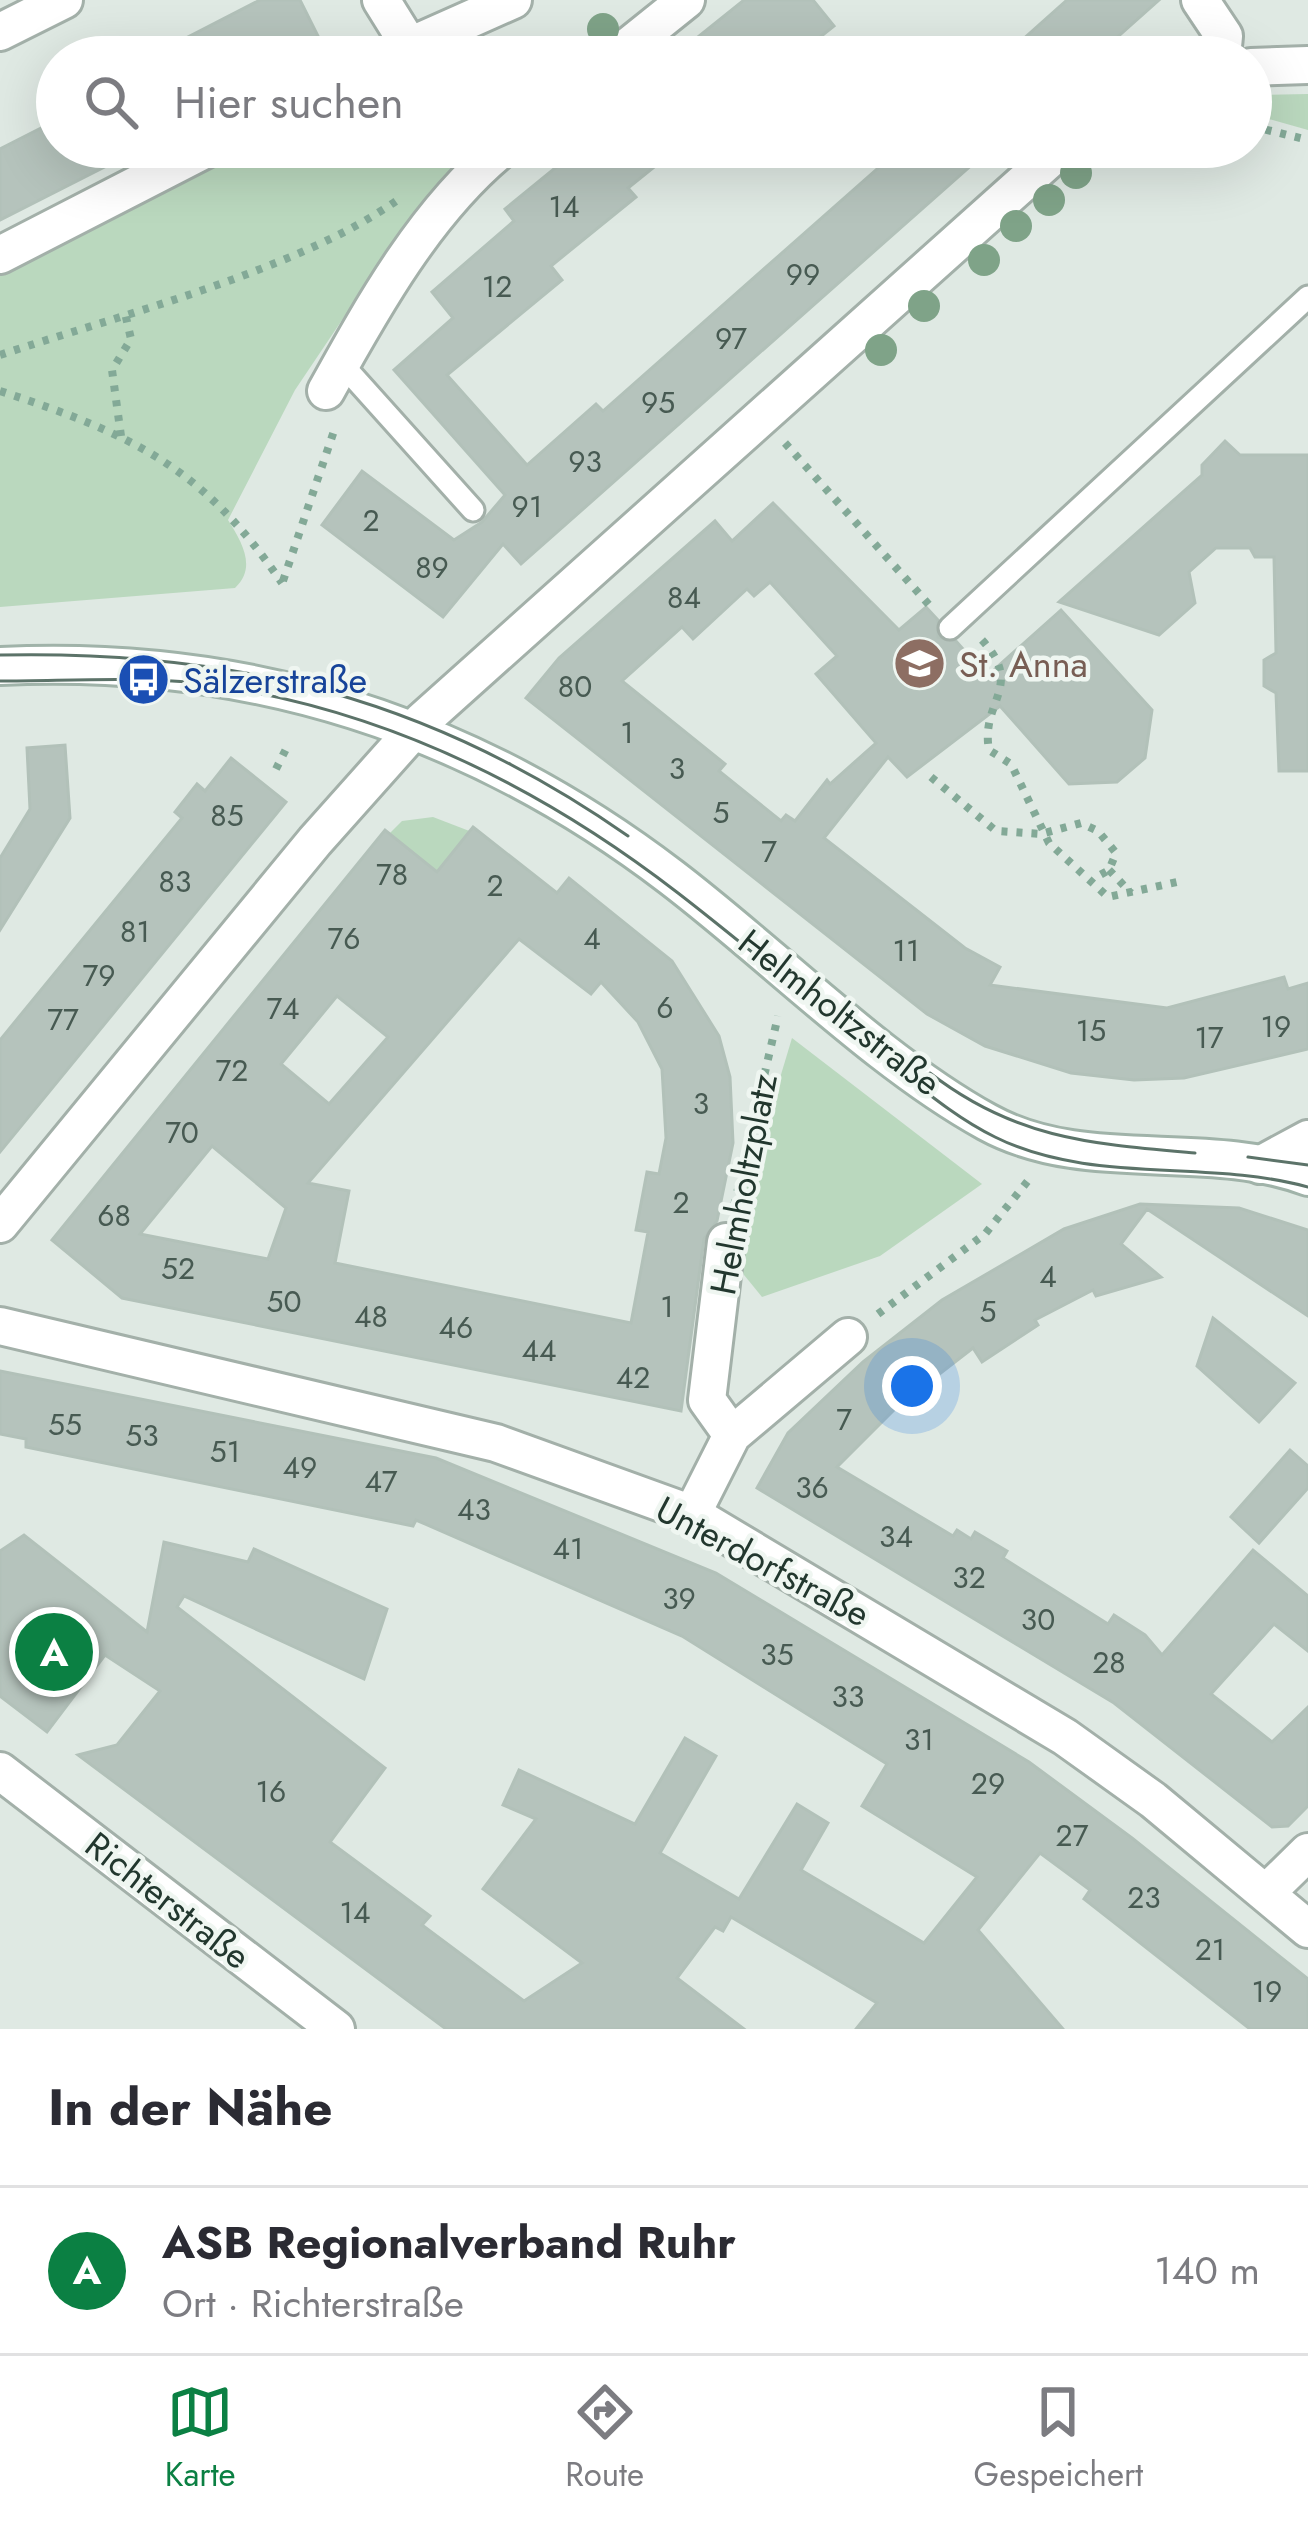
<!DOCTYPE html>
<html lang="de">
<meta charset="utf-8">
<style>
body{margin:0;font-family:Jost,sans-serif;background:#f7f7f7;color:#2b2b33}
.you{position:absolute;left:912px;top:1386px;width:42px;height:42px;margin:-30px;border:9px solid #fff;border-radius:50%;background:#1a73e8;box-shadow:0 0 0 18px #1a73e833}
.badge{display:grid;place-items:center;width:78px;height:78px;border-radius:50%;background:#0b8043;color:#fff;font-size:39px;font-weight:700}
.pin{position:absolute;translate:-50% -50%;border:6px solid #fff;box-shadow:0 3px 12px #0006}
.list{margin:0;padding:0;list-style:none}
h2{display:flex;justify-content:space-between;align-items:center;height:156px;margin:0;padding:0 48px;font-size:51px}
h2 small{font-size:39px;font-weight:400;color:#7c7c81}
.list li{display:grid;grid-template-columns:78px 1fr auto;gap:36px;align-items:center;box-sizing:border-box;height:168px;padding:0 48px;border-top:3px solid #e1e1e2}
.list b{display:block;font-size:45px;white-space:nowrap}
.list p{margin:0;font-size:39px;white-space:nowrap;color:#7c7c81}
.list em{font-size:39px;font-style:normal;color:#7c7c81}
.icon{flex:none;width:66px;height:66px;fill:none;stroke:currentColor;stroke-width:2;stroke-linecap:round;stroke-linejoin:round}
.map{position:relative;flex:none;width:1308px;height:2029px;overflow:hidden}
.search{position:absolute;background:#fff;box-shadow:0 12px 48px #0002;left:36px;right:36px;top:36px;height:132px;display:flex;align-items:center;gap:30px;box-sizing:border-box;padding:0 42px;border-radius:66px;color:#7c7c81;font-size:45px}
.sheet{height:324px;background:#fff}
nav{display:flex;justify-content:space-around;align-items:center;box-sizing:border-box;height:168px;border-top:3px solid #e1e1e2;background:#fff;font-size:33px;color:#7c7c81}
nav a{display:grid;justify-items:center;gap:6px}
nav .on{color:#0b8043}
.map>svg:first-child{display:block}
</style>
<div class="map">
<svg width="1308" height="2029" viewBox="0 0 1308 2029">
<rect width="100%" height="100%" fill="#dfe9e3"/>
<g fill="#bad8be">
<polygon points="1308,94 1308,130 1251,114 1251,95"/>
<path d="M 243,147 L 448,147 L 453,161 L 450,175 L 381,262 L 295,390 L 228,520 C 242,542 257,568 235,588 L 0,607 L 0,272 Z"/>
<polygon points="433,817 472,832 434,881 385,838 402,821"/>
<polygon points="792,1038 982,1184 880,1256 762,1297 727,1254"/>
</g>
<g fill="#b5c3bc" stroke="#b2c1b9" stroke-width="3" fill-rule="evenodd">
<polygon points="260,0 300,0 322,44 296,57 149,57"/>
<polygon points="744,0 813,0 834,26 795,57 673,57"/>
<polygon points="1067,0 1159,0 1095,57 1003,57"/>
<polygon points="57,120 57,147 144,147 0,220 0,149"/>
<polygon points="556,147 679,147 628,188 636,197 551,266 562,280 447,375 527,465 596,404 603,411 902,147 992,147 521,564 503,544 443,617 322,525 362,471 454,540 482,522 505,495 394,370 453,318 432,292 514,221 505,209 565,160"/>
<polygon points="1225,441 1240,455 1308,455 1308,771 1279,771 1276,693 1264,686 1264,660 1276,653 1274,557 1255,557 1250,548 1216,548 1189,572 1195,603 1159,635 1059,602 1202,475 1202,465"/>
<path d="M 773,503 L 899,630 L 926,607 L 938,620 L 938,637 L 956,641 L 987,676 L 1061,610 L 1152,710 L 1145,758 L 1117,782 L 1069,784 L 1000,706 L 907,777 L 888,757 L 824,838 L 965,948 L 1000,967 L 990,985 L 1167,1008 L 1284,977 L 1288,989 L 1308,983 L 1308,1049 L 1184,1078 L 1134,1080 L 1071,1073 L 985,1046 L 927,1014 L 526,698 L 559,658 L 715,521 L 732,541 ZM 770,582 L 837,656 L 816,674 L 876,743 L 830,784 L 827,780 L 795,821 L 786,815 L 781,821 L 719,771 L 725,764 L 622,681 L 682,627 L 693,639 L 747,589 L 754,596 Z"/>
<polygon points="65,745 70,818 0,930 0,858 30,809 27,748"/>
<polygon points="231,758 286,802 0,1152 0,1040 182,818 175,812 197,784 205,791"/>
<path d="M 473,827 L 557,893 L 569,878 L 672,961 L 719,1036 L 730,1077 L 733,1143 L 717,1221 L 704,1239 L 681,1411 L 122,1298 L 52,1240 L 385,830 L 437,872 ZM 519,939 L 591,994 L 601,982 L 638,1022 L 662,1069 L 666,1138 L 659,1174 L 647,1172 L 636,1230 L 648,1232 L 631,1323 L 335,1263 L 349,1191 L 308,1183 ZM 337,996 L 388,1037 L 329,1104 L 281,1064 ZM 212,1146 L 286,1208 L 268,1259 L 140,1234 Z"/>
<polygon points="1140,1204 1239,1208 1308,1230 1308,1316 1147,1209 1121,1244 1161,1277 1096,1296 1093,1290 1035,1320 1038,1325 982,1362 973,1348 898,1406 837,1467 953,1536 957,1530 971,1539 975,1532 1007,1551 1003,1558 1108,1624 1114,1615 1145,1635 1162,1655 1253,1550 1308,1596 1308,1651 1274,1624 1211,1694 1272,1742 1308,1707 1308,1806 1288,1826 1272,1827 1114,1703 757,1488 788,1433 863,1362 942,1300 1064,1229"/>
<polygon points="1213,1318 1295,1383 1259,1422 1197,1366"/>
<polygon points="0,1371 436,1458 716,1573 1029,1762 1132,1838 1308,1979 1308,2029 1250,2029 1084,1899 1090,1890 1040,1853 978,1930 1063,2029 856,2029 877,2003 731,1917 723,1931 715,1927 677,1978 744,2029 446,2029 78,1755 117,1745 160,1691 105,1655 47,1732 0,1696 0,1551 24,1535 147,1632 164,1542 248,1562 254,1549 387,1609 364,1679 184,1596 177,1607 385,1768 330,1842 430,1916 422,1925 524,2001 582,1963 483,1889 536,1819 503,1805 519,1770 635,1824 685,1738 716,1756 660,1853 739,1899 797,1804 828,1823 801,1870 924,1943 977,1877 862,1806 887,1764 682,1636 416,1520 413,1526 26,1447 26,1439 0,1434"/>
<polygon points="1290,1450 1308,1466 1308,1488 1259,1543 1231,1517"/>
</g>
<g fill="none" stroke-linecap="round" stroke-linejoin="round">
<defs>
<g id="service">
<polyline points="341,363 473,510"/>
<polyline points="950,628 1308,297"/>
</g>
<g id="minor">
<polyline points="381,0 409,45"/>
<polyline points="1200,0 1224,36 1222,57"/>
<polyline points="0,32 64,0"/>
<polyline points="385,57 513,0"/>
<polyline points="615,57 686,0"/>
<polyline points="1251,67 1308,65"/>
<polyline points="0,255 210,147"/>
<path d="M 326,391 C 373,306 427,209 504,147"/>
<polyline points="0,1224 315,841 422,721 1063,147"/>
<polyline points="726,1242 707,1400 732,1435"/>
<polyline points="0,1326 496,1443 692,1514 1065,1737 1153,1800 1308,1929"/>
<polyline points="692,1514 732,1435 848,1337"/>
<polyline points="0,1771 336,2029"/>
<polyline points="1268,1891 1308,1852"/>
</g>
<polyline id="tertiary" points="1260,1165 1308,1139"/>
<path id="secondary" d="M 0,666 C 249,654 473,726 671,877 C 771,953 878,1062 987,1122 C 1085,1176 1206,1138 1308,1177"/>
</defs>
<use href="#service" stroke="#a3b0a9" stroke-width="27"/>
<use href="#minor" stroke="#a3b0a9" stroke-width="42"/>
<use href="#tertiary" stroke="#a3b0a9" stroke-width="42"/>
<use href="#secondary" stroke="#a0b3a9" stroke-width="42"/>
<g stroke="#83a997" stroke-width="8" stroke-dasharray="6 9" stroke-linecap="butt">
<polyline points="1251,126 1308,140"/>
<path d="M 0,355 C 117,316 298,270 396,201"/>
<path d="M 0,391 C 131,434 202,466 282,583"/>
<polyline points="121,436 112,370 131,339 125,313"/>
<polyline points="785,443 931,607"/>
<polyline points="283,581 336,425"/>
<path d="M 982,640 C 1025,687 980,701 989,750 L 1011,764 L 1049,843 L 1108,897 L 1177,882"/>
<polyline points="276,769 288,745"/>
<polyline points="931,777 996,831 1041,834 1081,823 1098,831 1116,853 1109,870 1093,879"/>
<polyline points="1109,870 1131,893"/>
<polyline points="734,1206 778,1016"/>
<polyline points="878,1314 985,1234 1031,1177"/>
</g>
<use href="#service" stroke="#fff" stroke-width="21"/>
<use href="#minor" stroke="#fff" stroke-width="36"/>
<use href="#tertiary" stroke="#fff" stroke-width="36"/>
<use href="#secondary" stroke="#fff" stroke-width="36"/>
<g stroke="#5c7369" stroke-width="3">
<path d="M 0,655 C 238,650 432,699 628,836"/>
<path d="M 0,681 C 72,681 147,675 218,686 C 389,712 542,788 678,893 C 748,947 814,1004 884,1059 C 919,1086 954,1117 995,1137 C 1091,1185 1207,1159 1308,1187"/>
<path d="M 930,1073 C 1015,1139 1092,1144 1195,1153"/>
<polyline points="1248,1157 1308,1165"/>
</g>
</g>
<g fill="#7fa388">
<circle cx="603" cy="29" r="16"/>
<circle cx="1076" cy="173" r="16"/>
<circle cx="1049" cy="200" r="16"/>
<circle cx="1016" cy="226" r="16"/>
<circle cx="984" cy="260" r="16"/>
<circle cx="924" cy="306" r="16"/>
<circle cx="881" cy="350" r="16"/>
</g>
<defs>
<symbol id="school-disc" viewBox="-11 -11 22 22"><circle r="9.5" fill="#8d6e63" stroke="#eff6f1"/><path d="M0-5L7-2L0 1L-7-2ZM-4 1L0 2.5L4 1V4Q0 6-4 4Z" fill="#fff"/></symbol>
<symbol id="bus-disc" viewBox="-11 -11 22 22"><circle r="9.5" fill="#1a4fb4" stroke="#eff6f1"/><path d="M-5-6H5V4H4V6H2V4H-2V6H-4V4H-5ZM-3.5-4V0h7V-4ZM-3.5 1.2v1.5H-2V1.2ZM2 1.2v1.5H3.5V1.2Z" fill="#fff"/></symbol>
</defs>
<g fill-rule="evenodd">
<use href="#school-disc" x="890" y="634" width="59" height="59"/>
<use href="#bus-disc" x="114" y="650" width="59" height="59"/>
</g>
<g text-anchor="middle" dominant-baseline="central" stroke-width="9" stroke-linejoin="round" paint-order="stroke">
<g font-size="30" fill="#475a52">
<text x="564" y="206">14</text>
<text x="803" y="274">99</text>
<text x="497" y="286">12</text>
<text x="731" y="338">97</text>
<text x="658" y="402">95</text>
<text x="585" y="461">93</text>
<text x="527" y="506">91</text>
<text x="371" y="520">2</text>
<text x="432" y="567">89</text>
<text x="684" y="597">84</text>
<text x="575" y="686">80</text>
<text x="627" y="732">1</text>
<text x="677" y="768">3</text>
<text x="721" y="812">5</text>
<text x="227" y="815">85</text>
<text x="769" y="851">7</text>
<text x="392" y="874">78</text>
<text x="175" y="881">83</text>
<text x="495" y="885">2</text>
<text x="135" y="931">81</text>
<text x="344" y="938">76</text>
<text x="592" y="938">4</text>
<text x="906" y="950">11</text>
<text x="99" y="975">79</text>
<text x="665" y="1007">6</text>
<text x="283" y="1008">74</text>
<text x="63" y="1019">77</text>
<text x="1276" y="1026">19</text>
<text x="1091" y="1030">15</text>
<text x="1209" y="1037">17</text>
<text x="232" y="1070">72</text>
<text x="701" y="1103">3</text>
<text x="182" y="1132">70</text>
<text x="681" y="1202">2</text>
<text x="114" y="1215">68</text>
<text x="178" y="1268">52</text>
<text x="1048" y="1276">4</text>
<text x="284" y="1301">50</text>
<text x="667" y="1306">1</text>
<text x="988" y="1311">5</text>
<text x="371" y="1316">48</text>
<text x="456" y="1327">46</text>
<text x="539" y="1350">44</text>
<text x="633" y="1377">42</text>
<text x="844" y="1419">7</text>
<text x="65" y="1424">55</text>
<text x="142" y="1435">53</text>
<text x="225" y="1451">51</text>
<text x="300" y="1467">49</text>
<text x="381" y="1481">47</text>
<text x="812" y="1487">36</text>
<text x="474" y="1509">43</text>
<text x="896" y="1536">34</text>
<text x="568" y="1548">41</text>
<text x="969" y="1577">32</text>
<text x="679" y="1598">39</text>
<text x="1038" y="1619">30</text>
<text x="777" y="1654">35</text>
<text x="1109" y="1662">28</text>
<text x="848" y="1696">33</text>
<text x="919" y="1739">31</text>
<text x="988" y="1783">29</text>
<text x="271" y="1791">16</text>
<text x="1072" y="1835">27</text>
<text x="1144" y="1897">23</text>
<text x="355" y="1912">14</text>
<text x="1210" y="1949">21</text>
<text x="1267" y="1991">19</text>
</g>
<g font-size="36" fill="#785e54" stroke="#eff6f1" text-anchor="start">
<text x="959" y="664">St. Anna</text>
</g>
<g font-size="36" fill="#164399" stroke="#eff6f1" text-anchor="start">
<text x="183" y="680">Sälzerstraße</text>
</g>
<g font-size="36" fill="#22372e" stroke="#eff6f1">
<text transform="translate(840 1012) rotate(38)">Helmholtzstraße</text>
<text transform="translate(743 1184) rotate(-79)">Helmholtzplatz</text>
<text transform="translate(763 1561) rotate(28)">Unterdorfstraße</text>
<text transform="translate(168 1900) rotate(38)">Richterstraße</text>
</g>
</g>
</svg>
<div class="you"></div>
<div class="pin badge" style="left:54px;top:1652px">A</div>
<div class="search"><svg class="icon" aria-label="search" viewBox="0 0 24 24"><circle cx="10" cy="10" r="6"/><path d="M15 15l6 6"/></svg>Hier suchen</div>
</div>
<section class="sheet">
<h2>In der Nähe<small></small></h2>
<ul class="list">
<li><span class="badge">A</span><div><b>ASB Regionalverband Ruhr</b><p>Ort · Richterstraße</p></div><em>140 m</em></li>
</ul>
</section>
<nav>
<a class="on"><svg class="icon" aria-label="map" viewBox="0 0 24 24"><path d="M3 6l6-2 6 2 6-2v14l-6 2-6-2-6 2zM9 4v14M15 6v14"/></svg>Karte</a>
<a><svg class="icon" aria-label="directions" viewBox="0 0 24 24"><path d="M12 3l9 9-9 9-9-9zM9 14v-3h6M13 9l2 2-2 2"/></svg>Route</a>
<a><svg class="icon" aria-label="saved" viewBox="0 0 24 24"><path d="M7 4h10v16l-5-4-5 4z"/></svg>Gespeichert</a>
</nav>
